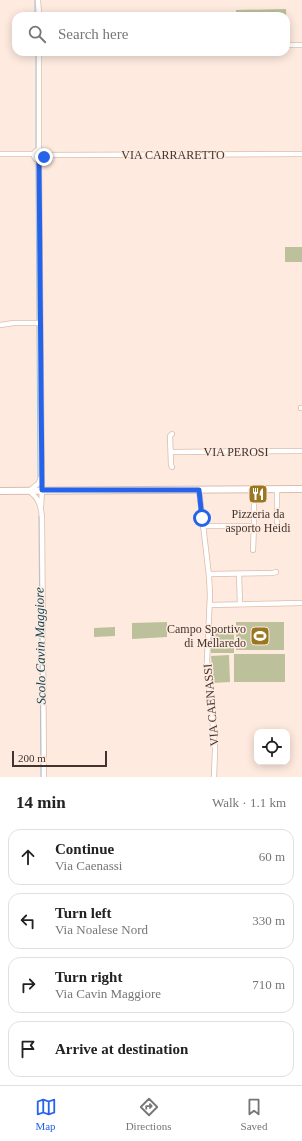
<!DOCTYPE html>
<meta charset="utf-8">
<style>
body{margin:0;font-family:"Times New Roman",serif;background:#f6f6f6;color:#222}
.controls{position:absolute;right:12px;bottom:12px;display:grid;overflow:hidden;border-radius:8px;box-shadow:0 2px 10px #0003}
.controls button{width:36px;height:36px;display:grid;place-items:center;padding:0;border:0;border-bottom:1px solid #e0e0e0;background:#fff;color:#222;font:20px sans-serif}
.scale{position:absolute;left:12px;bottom:10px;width:95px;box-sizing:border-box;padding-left:4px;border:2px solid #42352e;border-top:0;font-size:11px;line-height:14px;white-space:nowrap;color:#42352e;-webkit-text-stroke:3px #feeadf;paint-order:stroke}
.stop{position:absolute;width:12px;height:12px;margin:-9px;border:3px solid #2563eb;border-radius:50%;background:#fff}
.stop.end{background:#2563eb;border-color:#fff;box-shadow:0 1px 4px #0008}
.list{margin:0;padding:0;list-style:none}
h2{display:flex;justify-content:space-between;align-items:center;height:52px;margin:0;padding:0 16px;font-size:17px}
h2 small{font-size:13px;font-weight:400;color:#767676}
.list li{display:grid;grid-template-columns:26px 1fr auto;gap:12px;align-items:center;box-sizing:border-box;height:56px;margin:0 8px 8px;padding:0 8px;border:1px solid #e0e0e0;border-radius:12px}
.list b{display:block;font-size:15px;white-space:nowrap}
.list p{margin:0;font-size:13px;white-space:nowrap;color:#767676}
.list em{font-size:13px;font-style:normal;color:#767676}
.icon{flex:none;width:22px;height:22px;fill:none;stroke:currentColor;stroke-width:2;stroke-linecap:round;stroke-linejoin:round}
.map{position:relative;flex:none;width:302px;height:777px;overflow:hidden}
.search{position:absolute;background:#fff;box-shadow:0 2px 10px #0003;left:12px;right:12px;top:12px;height:44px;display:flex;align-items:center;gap:10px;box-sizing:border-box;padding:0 14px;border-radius:12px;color:#767676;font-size:15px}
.sheet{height:308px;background:#fff}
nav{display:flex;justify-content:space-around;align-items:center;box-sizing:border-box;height:56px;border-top:1px solid #e0e0e0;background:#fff;font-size:11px;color:#767676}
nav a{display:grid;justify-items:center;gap:2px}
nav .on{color:#2563eb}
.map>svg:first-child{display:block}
</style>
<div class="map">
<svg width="302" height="777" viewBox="0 0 302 777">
<rect width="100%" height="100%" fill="#feeadf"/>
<g fill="#bcc19b">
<polygon points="286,9 287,41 286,41 286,16 236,16 236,10"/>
<rect x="285" y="247" width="17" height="15"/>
<polygon points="167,622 167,637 132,639 132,623"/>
<rect x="236" y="622" width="48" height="28"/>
<polygon points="115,627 115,636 94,637 94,628"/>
<polygon points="234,632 234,653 211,653 211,633"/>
<rect x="234" y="654" width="51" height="28"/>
<polygon points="229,655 230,682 213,683 211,656"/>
</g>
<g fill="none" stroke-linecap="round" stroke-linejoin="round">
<g stroke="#8ac9e6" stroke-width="1">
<polyline points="35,0 35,16"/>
<polyline points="36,52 36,147"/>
<polyline points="36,164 37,320"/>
<polyline points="37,326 38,477"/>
<polyline points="39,516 41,777"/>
</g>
<defs>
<g id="minor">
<polyline points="38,0 39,16"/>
<polyline points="290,45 302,45"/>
<polyline points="39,52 39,149"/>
<circle cx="39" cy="155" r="5"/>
<polyline points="0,154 34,154"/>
<polyline points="44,155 302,154"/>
<polyline points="39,160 42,488 41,508"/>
<polyline points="0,325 14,323 40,323"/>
<polyline points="301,408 302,408"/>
<polyline points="172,434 170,436 171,465 172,467"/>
<polyline points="171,452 302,451"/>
<path d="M 41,477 L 39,483 L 29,491 C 39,498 41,506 42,518 L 44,777"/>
<polyline points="199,490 209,576 210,595 207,661 215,749 214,777"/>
<polyline points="277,522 277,489"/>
<polyline points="203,526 253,526"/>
<polyline points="253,550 254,524 254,489"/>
<polyline points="239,574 240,604"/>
<polyline points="209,576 210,574 273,573 276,572"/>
<polyline points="210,605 302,603"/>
</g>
<polyline id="major" points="0,491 302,489"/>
</defs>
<use href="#minor" stroke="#dcbcab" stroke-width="6"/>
<use href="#major" stroke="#dcbcab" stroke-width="8"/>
<use href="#minor" stroke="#fff" stroke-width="4.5"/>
<use href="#major" stroke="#fff" stroke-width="6"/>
</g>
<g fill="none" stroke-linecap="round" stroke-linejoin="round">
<polyline stroke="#2563eb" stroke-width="5" points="44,157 39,160 42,490 199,490 202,518"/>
</g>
<defs>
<symbol id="restaurant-square" viewBox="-11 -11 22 22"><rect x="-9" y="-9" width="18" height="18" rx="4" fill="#9a7620" stroke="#feeadf"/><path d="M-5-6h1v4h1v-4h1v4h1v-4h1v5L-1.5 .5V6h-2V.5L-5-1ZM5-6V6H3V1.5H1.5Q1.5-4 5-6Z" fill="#fff"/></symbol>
<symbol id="stadium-square" viewBox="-11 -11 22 22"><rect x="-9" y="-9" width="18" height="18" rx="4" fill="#9a7620" stroke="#feeadf"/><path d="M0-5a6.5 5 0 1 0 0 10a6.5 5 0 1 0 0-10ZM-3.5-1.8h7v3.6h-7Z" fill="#fff"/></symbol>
</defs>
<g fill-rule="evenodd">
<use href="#restaurant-square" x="247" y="483" width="22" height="22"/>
<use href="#stadium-square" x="249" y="625" width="22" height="22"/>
</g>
<g text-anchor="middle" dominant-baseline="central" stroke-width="3" stroke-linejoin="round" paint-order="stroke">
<g font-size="12" fill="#42352e" stroke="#feeadf">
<text x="173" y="155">VIA CARRARETTO</text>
<text x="236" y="452">VIA PEROSI</text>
<text transform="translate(211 705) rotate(-95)">VIA CAENASSI</text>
</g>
<g font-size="12" fill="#42352e" stroke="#feeadf">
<text x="258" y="514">Pizzeria da<tspan x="258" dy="14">asporto Heidi</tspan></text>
<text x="246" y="629" text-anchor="end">Campo Sportivo<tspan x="246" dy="14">di Mellaredo</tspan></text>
</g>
<g font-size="13" font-style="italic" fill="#053d51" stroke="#feeadf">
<text transform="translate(40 646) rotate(-91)">Scolo Cavin Maggiore</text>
</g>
</g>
</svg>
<div class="controls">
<button><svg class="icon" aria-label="locate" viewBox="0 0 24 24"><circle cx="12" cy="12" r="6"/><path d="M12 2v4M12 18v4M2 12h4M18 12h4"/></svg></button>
</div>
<div class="scale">200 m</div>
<div class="stop" style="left:202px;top:518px"></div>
<div class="stop end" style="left:44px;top:157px"></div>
<div class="search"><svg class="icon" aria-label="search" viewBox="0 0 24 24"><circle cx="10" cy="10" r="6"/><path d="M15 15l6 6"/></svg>Search here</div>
</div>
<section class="sheet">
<h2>14 min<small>Walk · 1.1 km</small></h2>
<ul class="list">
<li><svg class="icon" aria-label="ahead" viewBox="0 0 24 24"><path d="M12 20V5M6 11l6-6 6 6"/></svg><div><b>Continue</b><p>Via Caenassi</p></div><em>60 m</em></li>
<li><svg class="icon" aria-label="left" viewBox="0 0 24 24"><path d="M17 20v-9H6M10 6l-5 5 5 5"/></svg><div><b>Turn left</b><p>Via Noalese Nord</p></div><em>330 m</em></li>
<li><svg class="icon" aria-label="right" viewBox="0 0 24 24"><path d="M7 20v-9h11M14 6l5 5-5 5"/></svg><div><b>Turn right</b><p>Via Cavin Maggiore</p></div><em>710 m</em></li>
<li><svg class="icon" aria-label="arrive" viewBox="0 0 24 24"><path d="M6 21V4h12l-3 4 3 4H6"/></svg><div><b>Arrive at destination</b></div></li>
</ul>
</section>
<nav>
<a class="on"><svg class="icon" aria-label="map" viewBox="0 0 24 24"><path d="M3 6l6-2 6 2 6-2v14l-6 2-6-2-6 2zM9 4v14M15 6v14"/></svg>Map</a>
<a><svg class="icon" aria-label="directions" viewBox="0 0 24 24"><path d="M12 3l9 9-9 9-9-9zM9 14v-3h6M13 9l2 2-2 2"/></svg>Directions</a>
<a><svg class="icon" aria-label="saved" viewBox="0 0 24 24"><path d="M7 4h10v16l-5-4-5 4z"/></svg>Saved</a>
</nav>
